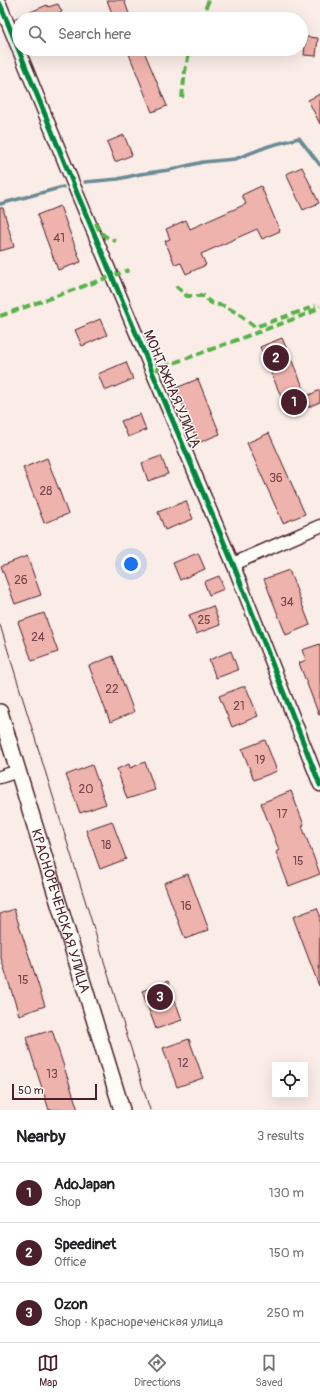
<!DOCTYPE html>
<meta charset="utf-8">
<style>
body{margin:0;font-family:Pangolin,sans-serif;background:#f2f2f2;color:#202124}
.controls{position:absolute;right:12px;bottom:12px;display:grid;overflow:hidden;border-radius:0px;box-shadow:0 4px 16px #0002}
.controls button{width:36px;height:36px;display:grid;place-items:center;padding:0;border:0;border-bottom:1px solid #e0e0e0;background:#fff;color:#202124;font:20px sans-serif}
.scale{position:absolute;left:12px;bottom:10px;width:85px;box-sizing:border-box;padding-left:4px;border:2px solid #4a1f2b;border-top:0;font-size:11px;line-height:14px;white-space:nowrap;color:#4a1f2b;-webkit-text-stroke:3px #fdfcf7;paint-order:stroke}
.you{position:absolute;left:131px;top:564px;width:14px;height:14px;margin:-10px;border:3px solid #fff;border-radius:50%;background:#1a73e8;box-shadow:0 0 0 6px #1a73e833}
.badge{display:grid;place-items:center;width:26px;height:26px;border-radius:50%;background:#4a1f2b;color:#fff;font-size:13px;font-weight:700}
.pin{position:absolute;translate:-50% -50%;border:2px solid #fff;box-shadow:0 1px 4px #0006}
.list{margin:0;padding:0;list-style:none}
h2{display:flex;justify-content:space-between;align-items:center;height:52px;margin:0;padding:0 16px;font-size:17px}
h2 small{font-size:13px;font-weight:400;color:#757577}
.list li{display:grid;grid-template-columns:26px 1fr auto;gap:12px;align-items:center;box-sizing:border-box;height:60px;padding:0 16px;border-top:1px solid #e0e0e0}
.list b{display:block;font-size:15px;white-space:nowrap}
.list p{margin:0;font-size:13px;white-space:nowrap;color:#757577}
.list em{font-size:13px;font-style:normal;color:#757577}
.icon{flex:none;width:22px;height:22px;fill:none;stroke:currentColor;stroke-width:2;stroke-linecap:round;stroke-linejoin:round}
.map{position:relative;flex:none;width:320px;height:1110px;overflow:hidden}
.search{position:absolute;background:#fff;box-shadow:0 4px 16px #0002;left:12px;right:12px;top:12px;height:44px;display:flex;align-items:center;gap:10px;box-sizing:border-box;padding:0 14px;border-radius:22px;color:#757577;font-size:15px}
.sheet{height:232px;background:#fff}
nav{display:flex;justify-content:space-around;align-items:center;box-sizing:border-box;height:56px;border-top:1px solid #e0e0e0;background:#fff;font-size:11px;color:#757577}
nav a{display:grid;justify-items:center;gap:2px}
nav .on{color:#4a1f2b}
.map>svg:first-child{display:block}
</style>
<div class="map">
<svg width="320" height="1110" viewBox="0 0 320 1110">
<rect width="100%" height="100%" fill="#faede8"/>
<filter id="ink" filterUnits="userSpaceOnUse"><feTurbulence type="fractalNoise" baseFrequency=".025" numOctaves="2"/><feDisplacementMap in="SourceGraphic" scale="8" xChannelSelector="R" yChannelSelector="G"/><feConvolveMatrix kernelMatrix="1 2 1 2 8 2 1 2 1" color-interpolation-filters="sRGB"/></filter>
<g filter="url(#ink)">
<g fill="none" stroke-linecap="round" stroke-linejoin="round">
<g stroke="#6a8a94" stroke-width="3.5">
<polyline points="85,182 118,179 140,174 169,170 203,162 235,159 269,146 299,138 320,165"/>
<polyline points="0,204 63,187"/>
</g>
</g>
<g fill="#eeb3ac" stroke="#4a1f2b">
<polygon points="107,0 124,0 131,19 114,19"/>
<polygon points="58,4 62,12 45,19 14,19 47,5 48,7"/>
<polygon points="306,37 318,38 316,56 304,55"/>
<polygon points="127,49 143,49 167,106 152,112"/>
<polygon points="320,94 320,124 308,100"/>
<polygon points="124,135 132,155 115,162 107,142"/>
<polygon points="302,167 319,203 303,210 286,174"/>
<polygon points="261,186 280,231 262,239 257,229 201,254 206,265 186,274 181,263 175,265 165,241 170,239 166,229 186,220 190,229 246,204 242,195"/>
<polygon points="60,206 81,262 58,270 37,215"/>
<polygon points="0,208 3,208 14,247 0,251"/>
<polygon points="100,319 107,335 82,346 75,330"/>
<polygon points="282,338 307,396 320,390 320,402 289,415 260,347"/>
<polygon points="126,362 133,379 105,391 98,374"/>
<polygon points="198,379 220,434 198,443 176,388"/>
<polygon points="140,414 146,430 128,437 121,421"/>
<polygon points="269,433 305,514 283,523 247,443"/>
<polygon points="161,456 168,474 148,481 142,463"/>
<polygon points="47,458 68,514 44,523 23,468"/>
<polygon points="186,501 193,519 165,530 158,512"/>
<polygon points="198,553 205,569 180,580 173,563"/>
<polygon points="27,556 41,595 15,604 1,566"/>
<polygon points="289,570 310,625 286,635 264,579"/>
<polygon points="219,576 224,589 209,595 204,582"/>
<polygon points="213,606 220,625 196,634 189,615"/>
<polygon points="44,613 58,652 32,661 18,622"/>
<polygon points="320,644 320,715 319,715 299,663 306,660 302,650"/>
<polygon points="231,651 238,670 216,678 209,660"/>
<polygon points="113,656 134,712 110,722 89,666"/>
<polygon points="242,687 246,687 258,716 232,727 219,696"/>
<polygon points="265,740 277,771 254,780 242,749"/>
<polygon points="145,762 155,790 127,799 117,769 129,764 130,768"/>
<polygon points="92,765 106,804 80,813 66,775"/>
<polygon points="291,791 304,825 302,826 320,874 289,886 276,852 279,850 261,803"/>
<polygon points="112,821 126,859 100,869 86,830"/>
<polygon points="188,874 209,930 185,939 164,883"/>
<polygon points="317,908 320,915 319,986 293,917"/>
<polygon points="14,909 45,1006 19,1015 0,955 0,914"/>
<polygon points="168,981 182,1020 156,1029 142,991"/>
<polygon points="52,1030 78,1110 49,1110 26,1038"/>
<polygon points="189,1039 203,1078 177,1087 163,1048"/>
</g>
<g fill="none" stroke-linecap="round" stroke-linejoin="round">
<defs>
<g id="minor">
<polyline points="0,4 77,193 233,564 320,785"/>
<polyline points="233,564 320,526"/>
<polyline points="0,777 18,771"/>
</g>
<g id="major">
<path id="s1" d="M 0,712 L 122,1110"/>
</g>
</defs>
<use href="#minor" stroke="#4a1f2b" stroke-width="15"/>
<use href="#major" stroke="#4a1f2b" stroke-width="18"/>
<use href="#minor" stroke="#fdfcf7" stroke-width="12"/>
<use href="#major" stroke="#fdfcf7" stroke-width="15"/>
<polyline stroke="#4a1f2b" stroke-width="1" points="0,625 150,1110"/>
<g stroke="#57b146" stroke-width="4" stroke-dasharray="8 4" stroke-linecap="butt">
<polyline points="201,19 209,0"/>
<polyline points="182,98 185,71 190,49"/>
<path d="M 95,223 C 99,233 106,238 116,241"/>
<path d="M 176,286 L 187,296 L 204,296 C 214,308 214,302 226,307 C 237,312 246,320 255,327 L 316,306"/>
<polyline points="0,316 129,270"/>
<polyline points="152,371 310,313 320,306"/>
</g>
<defs>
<polyline id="cycleway" points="0,4 77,193 233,564 320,785"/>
</defs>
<use href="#cycleway" stroke="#fdfcf7" stroke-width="8"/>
<use href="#cycleway" stroke="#00873e" stroke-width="5"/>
</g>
</g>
<g text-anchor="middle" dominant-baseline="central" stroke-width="3" stroke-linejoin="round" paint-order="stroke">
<g font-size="12" fill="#73444b">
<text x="59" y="238">41</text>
<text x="276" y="478">36</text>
<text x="46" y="491">28</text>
<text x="21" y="580">26</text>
<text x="287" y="602">34</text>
<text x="204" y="620">25</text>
<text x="38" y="637">24</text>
<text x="112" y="689">22</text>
<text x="239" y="706">21</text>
<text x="260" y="760">19</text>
<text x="86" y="789">20</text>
<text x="282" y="814">17</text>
<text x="106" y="845">18</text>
<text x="298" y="861">15</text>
<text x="186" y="906">16</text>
<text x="23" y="980">15</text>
<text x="183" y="1063">12</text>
<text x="52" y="1074">13</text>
</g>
<g font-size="14" fill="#4a1f2b" stroke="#fdfcf7">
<text transform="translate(172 389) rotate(67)">МОНТАЖНАЯ УЛИЦА</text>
<text stroke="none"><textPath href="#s1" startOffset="208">КРАСНОРЕЧЕНСКАЯ УЛИЦА</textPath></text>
</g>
</g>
</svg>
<div class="controls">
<button><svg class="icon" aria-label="locate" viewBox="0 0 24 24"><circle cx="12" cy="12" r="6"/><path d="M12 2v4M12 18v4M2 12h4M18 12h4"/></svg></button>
</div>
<div class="scale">50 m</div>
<div class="you"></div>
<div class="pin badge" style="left:294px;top:402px">1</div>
<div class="pin badge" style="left:276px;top:358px">2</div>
<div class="pin badge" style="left:160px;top:997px">3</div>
<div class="search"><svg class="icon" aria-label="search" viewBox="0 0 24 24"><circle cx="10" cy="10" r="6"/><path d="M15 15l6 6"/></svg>Search here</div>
</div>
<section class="sheet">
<h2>Nearby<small>3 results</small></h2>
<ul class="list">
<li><span class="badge">1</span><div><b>AdoJapan</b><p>Shop</p></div><em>130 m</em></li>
<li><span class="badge">2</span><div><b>Speedinet</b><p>Office</p></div><em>150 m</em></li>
<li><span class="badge">3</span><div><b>Ozon</b><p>Shop · Краснореченская улица</p></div><em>250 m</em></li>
</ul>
</section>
<nav>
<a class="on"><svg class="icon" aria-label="map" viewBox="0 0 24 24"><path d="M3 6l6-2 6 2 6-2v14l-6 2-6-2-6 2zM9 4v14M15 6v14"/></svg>Map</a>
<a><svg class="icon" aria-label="directions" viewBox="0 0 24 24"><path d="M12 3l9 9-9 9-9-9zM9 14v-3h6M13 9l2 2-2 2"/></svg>Directions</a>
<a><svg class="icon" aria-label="saved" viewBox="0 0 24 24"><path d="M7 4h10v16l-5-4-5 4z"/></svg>Saved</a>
</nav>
